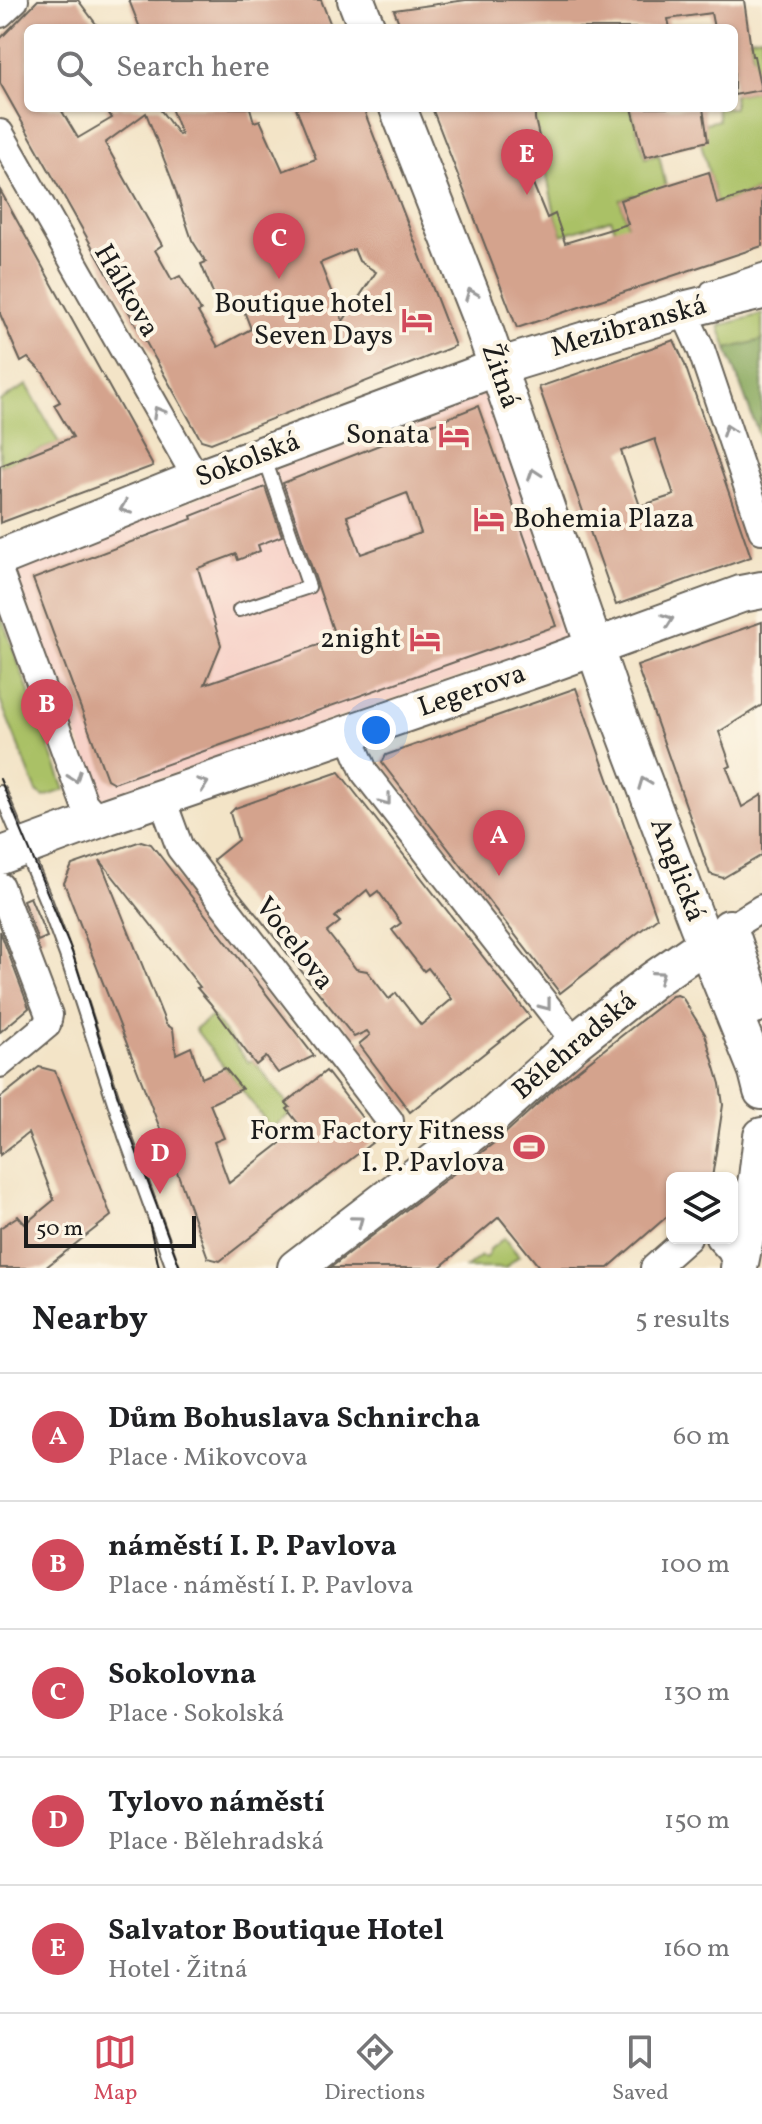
<!DOCTYPE html>
<meta charset="utf-8">
<style>
body{margin:0;font-family:Vollkorn,serif;background:#f2f2f2;color:#202124}
.controls{position:absolute;right:24px;bottom:24px;display:grid;overflow:hidden;border-radius:12px;box-shadow:0 2px 6px #0004}
.controls button{width:72px;height:72px;display:grid;place-items:center;padding:0;border:0;border-bottom:2px solid #e0e0e0;background:#fff;color:#202124;font:40px sans-serif}
.scale{position:absolute;left:24px;bottom:20px;width:172px;box-sizing:border-box;padding-left:8px;border:4px solid #1c1c1c;border-top:0;font-size:22px;line-height:28px;white-space:nowrap;color:#1c1c1c;-webkit-text-stroke:6px #fcf5e5;paint-order:stroke}
.you{position:absolute;left:376px;top:730px;width:28px;height:28px;margin:-20px;border:6px solid #fff;border-radius:50%;background:#1a73e8;box-shadow:0 0 0 12px #1a73e833}
.badge{display:grid;place-items:center;width:52px;height:52px;border-radius:50%;background:#d1495b;color:#fff;font-size:26px;font-weight:700}
.pin{position:absolute;translate:-50% -66px;filter:drop-shadow(0 2px 4px #0008)}
.pin::after{content:'';position:absolute;top:42px;width:28px;height:24px;background:inherit;clip-path:polygon(0 0,100% 0,50% 100%)}
.list{margin:0;padding:0;list-style:none}
h2{display:flex;justify-content:space-between;align-items:center;height:104px;margin:0;padding:0 32px;font-size:34px}
h2 small{font-size:26px;font-weight:400;color:#757577}
.list li{display:grid;grid-template-columns:52px 1fr auto;gap:24px;align-items:center;box-sizing:border-box;height:128px;padding:0 32px;border-top:2px solid #e0e0e0}
.list b{display:block;font-size:30px;white-space:nowrap}
.list p{margin:0;font-size:26px;white-space:nowrap;color:#757577}
.list em{font-size:26px;font-style:normal;color:#757577}
.icon{flex:none;width:44px;height:44px;fill:none;stroke:currentColor;stroke-width:2;stroke-linecap:round;stroke-linejoin:round}
.map{position:relative;flex:none;width:762px;height:1268px;overflow:hidden}
.search{position:absolute;background:#fff;box-shadow:0 2px 6px #0004;left:24px;right:24px;top:24px;height:88px;display:flex;align-items:center;gap:20px;box-sizing:border-box;padding:0 28px;border-radius:12px;color:#757577;font-size:30px}
.sheet{height:744px;background:#fff}
nav{display:flex;justify-content:space-around;align-items:center;box-sizing:border-box;height:112px;border-top:2px solid #e0e0e0;background:#fff;font-size:22px;color:#757577}
nav a{display:grid;justify-items:center;gap:4px}
nav .on{color:#d1495b}
.map>svg:first-child{display:block}
</style>
<div class="map">
<svg width="762" height="1268" viewBox="0 0 762 1268">
<rect width="100%" height="100%" fill="#fcf5e5"/>
<filter id="ink" filterUnits="userSpaceOnUse"><feTurbulence type="fractalNoise" baseFrequency=".0125" numOctaves="2"/><feDisplacementMap in="SourceGraphic" scale="16" xChannelSelector="R" yChannelSelector="G"/><feConvolveMatrix kernelMatrix="1 2 1 2 8 2 1 2 1" color-interpolation-filters="sRGB"/></filter>
<filter id="wash" filterUnits="userSpaceOnUse"><feTurbulence type="fractalNoise" baseFrequency=".006" numOctaves="4" result="noise"/><feDisplacementMap in="SourceGraphic" scale="32" xChannelSelector="R" yChannelSelector="G"/><feGaussianBlur stdDeviation="1.8" result="paint"/><feColorMatrix in="noise" values="0 0 0 0 0 0 0 0 0 0 0 0 0 0 0 0 0 1.4 0 .05"/><feComposite in="paint" operator="in"/></filter>
<g filter="url(#wash)">
<rect width="100%" height="100%" fill="#f3e4c7"/>
<polygon fill="#f7d1c8" points="485,388 575,638 101,799 13,569"/>
<g fill="#aac166" stroke="#636e41" stroke-width="2">
<polygon points="762,36 762,140 757,142 762,189 717,204 701,143 705,123 719,120 716,108 734,108 734,95 761,90 749,38"/>
<polygon points="535,108 631,108 645,158 659,155 668,196 637,205 634,195 620,200 629,228 616,232 611,219 562,235 555,214 535,119"/>
<polygon points="762,314 762,444 719,326"/>
<polygon points="27,385 59,443 0,466 0,401"/>
<polygon points="0,613 65,790 44,797 37,792 0,700"/>
<polygon points="212,1016 248,1062 253,1060 290,1107 287,1109 291,1114 271,1128 195,1029"/>
<polygon points="504,1238 519,1256 505,1268 466,1268 481,1256 484,1258 488,1256 489,1250"/>
</g>
<polygon fill="#87a75b" stroke="#52623c" stroke-width="2" points="762,340 762,416 757,429 727,349"/>
<g id="blocks">
<g fill="#d4a38d" fill-rule="evenodd">
<path d="M 38,0 L 78,0 L 99,28 L 28,28 L 28,108 L 60,108 L 78,138 L 112,118 L 105,108 L 159,108 L 179,135 L 181,134 L 171,108 L 250,108 L 254,122 L 260,120 L 283,171 L 316,159 L 296,108 L 363,108 L 455,346 L 211,443 L 201,440 L 0,83 L 0,39 ZM 146,113 L 172,180 L 192,240 L 206,262 L 201,264 L 218,305 L 239,298 L 251,329 L 218,347 L 198,312 L 201,311 L 180,276 L 172,280 L 155,250 L 162,245 L 105,143 ZM 354,249 L 359,261 L 376,272 L 343,321 L 320,263 Z"/>
<polygon points="129,0 321,0 332,28 140,28"/>
<polygon points="466,0 744,0 752,56 754,56 761,90 734,95 734,28 714,28 711,13 668,19 670,28 401,28 394,10"/>
<polygon points="432,108 535,108 535,119 545,163 527,169 547,218 555,214 565,243 628,224 620,200 709,172 717,204 762,189 762,246 517,328"/>
<polygon points="632,108 703,108 708,141 645,157"/>
<polygon points="0,190 153,466 0,523 0,466 73,437 54,405 60,402 44,374 28,358 21,362 0,314"/>
<path d="M 674,340 L 684,362 L 751,557 L 616,605 L 539,387 ZM 655,439 L 674,495 L 640,506 L 621,451 Z"/>
<path d="M 478,406 L 556,626 L 114,783 L 107,779 L 33,579 L 192,519 L 191,516 L 265,487 L 282,536 L 258,545 L 260,551 L 238,560 L 236,554 L 198,568 L 221,645 L 205,684 L 336,639 L 283,483 ZM 407,493 L 421,533 L 361,554 L 347,516 Z"/>
<polygon points="762,622 762,705 719,732 731,766 727,768 742,807 762,795 762,855 723,878 710,874 637,666"/>
<polygon points="576,688 657,918 560,993 382,763 386,755"/>
<path d="M 339,772 L 530,1017 L 410,1112 L 359,1044 L 370,1035 L 367,1031 L 354,1037 L 213,860 L 238,840 L 230,813 L 235,808 ZM 367,890 L 371,896 L 378,891 L 401,923 L 392,930 L 424,971 L 428,968 L 452,999 L 421,1025 L 396,993 L 389,999 L 367,971 L 356,969 L 327,932 L 340,922 L 335,917 Z"/>
<polygon points="141,841 151,844 314,1056 278,1073 266,1057 256,1065 210,1003 197,988 200,987 100,860 166,1024 173,1029 176,1054 191,1047 202,1078 225,1068 242,1089 210,1104 224,1138 214,1142 229,1183 301,1127 287,1109 290,1107 286,1103 326,1071 373,1132 373,1142 220,1261 208,1258 179,1177 64,883 72,865"/>
<polygon points="30,897 47,937 38,941 23,900"/>
<polygon points="0,931 29,1008 0,1032"/>
<polygon points="677,995 682,997 705,1034 720,1084 723,1105 712,1178 672,1178 672,1212 608,1268 540,1268 499,1217 439,1268 330,1268 499,1139 554,1089 672,996"/>
<polygon points="39,1067 55,1071 111,1216 45,1268 0,1268 0,1228 18,1216 25,1224 54,1200 28,1133 0,1155 0,1098"/>
</g>
</g>
</g>
<g filter="url(#ink)">
<use href="#blocks" fill-opacity="0" stroke="#676258" stroke-width="2"/>
<g fill="none" stroke-linecap="round" stroke-linejoin="round">
<defs>
<g id="lane">
<polyline points="708,288 762,270"/>
<polyline points="239,610 309,587 264,456"/>
<polyline points="0,792 45,899 66,955 125,1136 173,1268"/>
</g>
<g id="street">
<polyline points="0,14 15,0"/>
<polyline points="0,133 197,479"/>
<polyline points="683,310 701,349 762,530"/>
<polyline points="0,573 84,803 93,813 108,816"/>
<polyline points="348,733 365,773 575,1042"/>
<polyline points="162,799 180,848 390,1121"/>
<polyline points="0,886 49,1015 47,1025 0,1064"/>
<polyline points="715,937 762,908"/>
<polyline points="719,1238 731,1251 738,1268"/>
<polyline points="654,1268 688,1238"/>
</g>
<g id="secondary">
<polyline points="356,0 367,28"/>
<polyline points="398,108 480,317 612,698 698,925 757,1071 762,1091"/>
<polyline points="0,558 197,479 498,367 683,310 762,291"/>
<polyline points="0,856 108,816 541,667 741,594 762,590"/>
<polyline points="729,928 755,1005"/>
<polyline points="296,1268 486,1122 575,1042 653,980 705,944"/>
<polyline points="739,1268 757,1178 762,1136"/>
</g>
</defs>
<use href="#lane" stroke="#676258" stroke-width="16"/>
<use href="#street" stroke="#676258" stroke-width="30"/>
<use href="#secondary" stroke="#676258" stroke-width="40"/>
<use href="#lane" stroke="#fff" stroke-width="12"/>
<use href="#street" stroke="#fff" stroke-width="26"/>
<use href="#secondary" stroke="#fff" stroke-width="36"/>
<g stroke="#1c1c1c" stroke-width="2">
<polyline points="0,779 72,952 129,1132 180,1268"/>
<polyline points="149,1222 159,1268"/>
</g>
</g>
<defs><path id="oneway-chevron" d="M-2-3.5L2.5 0L-2 3.5" fill="none" stroke-width="1.6" stroke-linecap="round" stroke-linejoin="round" transform="scale(2)"/></defs>
<g stroke="#999">
<use href="#oneway-chevron" transform="translate(471 294) rotate(-111)"/>
<use href="#oneway-chevron" transform="translate(158 412) rotate(-120)"/>
<use href="#oneway-chevron" transform="translate(728 430) rotate(-109)"/>
<use href="#oneway-chevron" transform="translate(534 474) rotate(-109)"/>
<use href="#oneway-chevron" transform="translate(125 508) rotate(158)"/>
<use href="#oneway-chevron" transform="translate(668 620) rotate(-20)"/>
<use href="#oneway-chevron" transform="translate(75 777) rotate(70)"/>
<use href="#oneway-chevron" transform="translate(644 783) rotate(-111)"/>
<use href="#oneway-chevron" transform="translate(203 784) rotate(-20)"/>
<use href="#oneway-chevron" transform="translate(386 800) rotate(52)"/>
<use href="#oneway-chevron" transform="translate(659 976) rotate(-36)"/>
<use href="#oneway-chevron" transform="translate(546 1005) rotate(52)"/>
<use href="#oneway-chevron" transform="translate(358 1221) rotate(-37)"/>
</g>
</g>
<defs>
<symbol id="hotel-bare" viewBox="-9 -9 18 18"><path d="M-6-4.5h1.5V1H6V5H4.5V3h-9V5H-6ZM-4 0a1.8 1.8 0 1 1 3.6 0ZM.5 0V-2.5h3Q6-2.5 6 0Z" fill="#d1495b" stroke="#fcf5e5" stroke-width="2.5" paint-order="stroke"/></symbol>
<symbol id="stadium-bare" viewBox="-9 -9 18 18"><path d="M0-5a6.5 5 0 1 0 0 10a6.5 5 0 1 0 0-10ZM-3.5-1.8h7v3.6h-7Z" fill="#d1495b" stroke="#fcf5e5" stroke-width="2.5" paint-order="stroke"/></symbol>
</defs>
<g fill-rule="evenodd">
<use href="#hotel-bare" x="395" y="298" width="44" height="44"/>
<use href="#hotel-bare" x="432" y="413" width="44" height="44"/>
<use href="#hotel-bare" x="467" y="497" width="44" height="44"/>
<use href="#hotel-bare" x="403" y="617" width="44" height="44"/>
<use href="#stadium-bare" x="507" y="1125" width="44" height="44"/>
</g>
<g text-anchor="middle" dominant-baseline="central" stroke-width="8" stroke-linejoin="round" paint-order="stroke">
<g font-size="28" fill="#1c1c1c" stroke="#fcf5e5">
<text transform="translate(126 291) rotate(60)">Hálkova</text>
<text transform="translate(629 327) rotate(-16)">Mezibranská</text>
<text transform="translate(500 376) rotate(71)">Žitná</text>
<text transform="translate(248 460) rotate(-21)">Sokolská</text>
<text transform="translate(472 691) rotate(-19)">Legerova</text>
<text transform="translate(677 870) rotate(69)">Anglická</text>
<text transform="translate(294 944) rotate(52)">Vocelova</text>
<text transform="translate(575 1046) rotate(-40)">Bělehradská</text>
</g>
<g font-size="28" fill="#1c1c1c" stroke="#fcf5e5" text-anchor="end">
<text x="393" y="304">Boutique hotel<tspan x="393" dy="32">Seven Days</tspan></text>
<text x="430" y="435">Sonata</text>
<text x="513" y="519" text-anchor="start">Bohemia Plaza</text>
<text x="401" y="639">2night</text>
<text x="505" y="1131">Form Factory Fitness<tspan x="505" dy="32">I. P. Pavlova</tspan></text>
</g>
</g>
</svg>
<div class="controls">
<button><svg class="icon" aria-label="layers" viewBox="0 0 24 24"><path d="M12 4l9 5-9 5-9-5zM3 14l9 5 9-5"/></svg></button>
</div>
<div class="scale">50 m</div>
<div class="you"></div>
<div class="pin badge" style="left:499px;top:876px">A</div>
<div class="pin badge" style="left:47px;top:745px">B</div>
<div class="pin badge" style="left:279px;top:279px">C</div>
<div class="pin badge" style="left:160px;top:1194px">D</div>
<div class="pin badge" style="left:527px;top:195px">E</div>
<div class="search"><svg class="icon" aria-label="search" viewBox="0 0 24 24"><circle cx="10" cy="10" r="6"/><path d="M15 15l6 6"/></svg>Search here</div>
</div>
<section class="sheet">
<h2>Nearby<small>5 results</small></h2>
<ul class="list">
<li><span class="badge">A</span><div><b>Dům Bohuslava Schnircha</b><p>Place · Mikovcova</p></div><em>60 m</em></li>
<li><span class="badge">B</span><div><b>náměstí I. P. Pavlova</b><p>Place · náměstí I. P. Pavlova</p></div><em>100 m</em></li>
<li><span class="badge">C</span><div><b>Sokolovna</b><p>Place · Sokolská</p></div><em>130 m</em></li>
<li><span class="badge">D</span><div><b>Tylovo náměstí</b><p>Place · Bělehradská</p></div><em>150 m</em></li>
<li><span class="badge">E</span><div><b>Salvator Boutique Hotel</b><p>Hotel · Žitná</p></div><em>160 m</em></li>
</ul>
</section>
<nav>
<a class="on"><svg class="icon" aria-label="map" viewBox="0 0 24 24"><path d="M3 6l6-2 6 2 6-2v14l-6 2-6-2-6 2zM9 4v14M15 6v14"/></svg>Map</a>
<a><svg class="icon" aria-label="directions" viewBox="0 0 24 24"><path d="M12 3l9 9-9 9-9-9zM9 14v-3h6M13 9l2 2-2 2"/></svg>Directions</a>
<a><svg class="icon" aria-label="saved" viewBox="0 0 24 24"><path d="M7 4h10v16l-5-4-5 4z"/></svg>Saved</a>
</nav>
